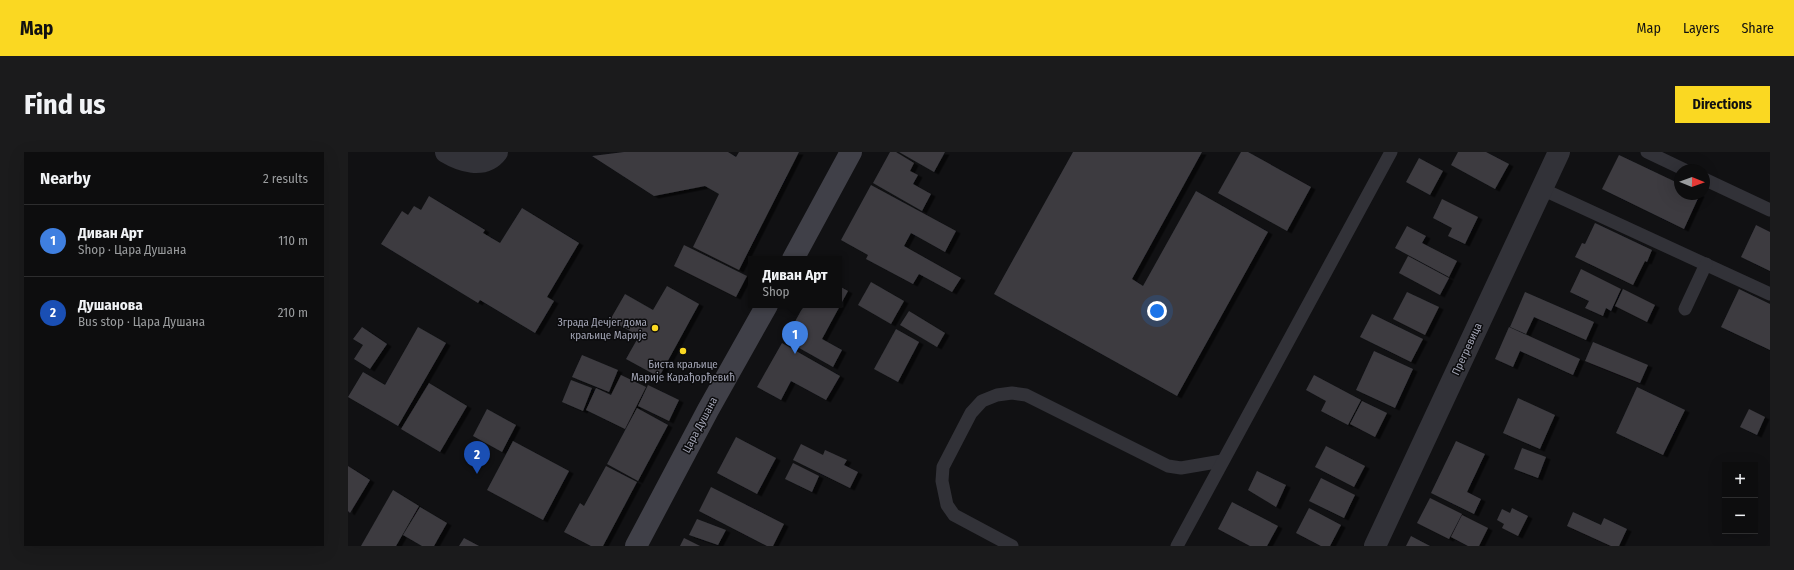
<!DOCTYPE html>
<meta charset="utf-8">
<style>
body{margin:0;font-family:"Fira Sans Condensed",sans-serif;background:#1b1b1c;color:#f1f3f6}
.controls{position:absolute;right:12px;bottom:12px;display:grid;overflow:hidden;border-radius:0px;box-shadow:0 4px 16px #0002}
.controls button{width:36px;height:36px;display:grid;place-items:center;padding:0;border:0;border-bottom:1px solid #2d2d2e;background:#0d0d0e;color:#f1f3f6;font:20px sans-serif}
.compass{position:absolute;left:1326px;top:12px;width:36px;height:36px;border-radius:50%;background:#0d0d0e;box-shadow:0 4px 16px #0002;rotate:91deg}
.you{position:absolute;left:809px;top:159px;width:14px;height:14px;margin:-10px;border:3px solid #fff;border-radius:50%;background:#1a73e8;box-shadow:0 0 0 6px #1a73e833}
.badge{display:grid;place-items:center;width:26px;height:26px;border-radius:50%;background:#fad822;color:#fff;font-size:13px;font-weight:700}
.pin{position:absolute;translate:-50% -33px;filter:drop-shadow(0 1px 2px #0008)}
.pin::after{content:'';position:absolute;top:21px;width:14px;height:12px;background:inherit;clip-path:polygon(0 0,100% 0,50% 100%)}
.popup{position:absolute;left:400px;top:104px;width:94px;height:52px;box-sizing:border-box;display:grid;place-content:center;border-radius:0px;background:#0d0d0e;filter:drop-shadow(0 1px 3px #0005);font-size:13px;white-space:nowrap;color:#9a9c9e}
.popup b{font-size:15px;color:#f1f3f6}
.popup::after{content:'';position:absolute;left:50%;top:100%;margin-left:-8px;border:8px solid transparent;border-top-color:#0d0d0e}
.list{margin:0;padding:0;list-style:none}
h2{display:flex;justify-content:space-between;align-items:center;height:52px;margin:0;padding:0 16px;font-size:17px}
h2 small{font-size:13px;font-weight:400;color:#9a9c9e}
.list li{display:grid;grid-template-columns:26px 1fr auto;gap:12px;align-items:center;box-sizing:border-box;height:72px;padding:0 16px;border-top:1px solid #2d2d2e}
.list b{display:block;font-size:15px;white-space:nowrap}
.list p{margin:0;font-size:13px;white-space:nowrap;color:#9a9c9e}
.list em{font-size:13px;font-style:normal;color:#9a9c9e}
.map{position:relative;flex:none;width:1422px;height:394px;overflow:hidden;border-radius:0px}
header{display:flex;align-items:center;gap:24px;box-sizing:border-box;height:56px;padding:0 20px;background:#fad822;color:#111}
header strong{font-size:19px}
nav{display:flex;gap:22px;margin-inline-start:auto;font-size:14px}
.intro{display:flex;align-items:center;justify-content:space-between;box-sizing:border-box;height:96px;padding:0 24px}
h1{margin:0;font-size:28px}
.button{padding:10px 18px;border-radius:0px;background:#fad822;color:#111;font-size:14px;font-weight:700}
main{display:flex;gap:24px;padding:0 24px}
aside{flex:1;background:#0d0d0e;border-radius:0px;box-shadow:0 4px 16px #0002}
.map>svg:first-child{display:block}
</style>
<header>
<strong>Map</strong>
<nav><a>Map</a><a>Layers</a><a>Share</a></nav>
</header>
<div class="intro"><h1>Find us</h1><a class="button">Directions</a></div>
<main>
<aside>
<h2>Nearby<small>2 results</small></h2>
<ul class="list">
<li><span class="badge" style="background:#3f7fe0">1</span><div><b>Диван Арт</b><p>Shop · Цара Душана</p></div><em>110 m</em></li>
<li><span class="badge" style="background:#1a4fb4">2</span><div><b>Душанова</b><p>Bus stop · Цара Душана</p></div><em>210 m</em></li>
</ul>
</aside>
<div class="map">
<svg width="1422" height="394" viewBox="0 0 1422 394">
<defs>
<filter id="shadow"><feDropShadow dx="4.5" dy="2.5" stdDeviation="0" flood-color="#0009"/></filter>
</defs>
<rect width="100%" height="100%" fill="#111113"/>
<g fill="#3c3b40" filter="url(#shadow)">
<polygon points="276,0 380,0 388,5 391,0 451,0 391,118 345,95 371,42 357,34 306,44 244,4"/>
<polygon points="542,0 548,0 566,11 562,19 570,23 565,32 583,42 574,59 525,31"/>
<polygon points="551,0 597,0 586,20"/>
<polygon points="725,0 854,0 784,127 795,134 848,39 920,80 829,244 646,142"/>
<polygon points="893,0 900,0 963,35 939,79 870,41"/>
<polygon points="1110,0 1138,0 1161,12 1147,37 1103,13"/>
<polygon points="1271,3 1332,32 1332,42 1352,42 1336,77 1254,37"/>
<polygon points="1071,6 1095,19 1082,43 1058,30"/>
<polygon points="523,33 608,79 597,100 563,81 556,94 613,126 604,140 571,122 565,132 518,107 520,103 493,88"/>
<polygon points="81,44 137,78 135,81 152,91 174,56 231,91 199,145 206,149 187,181 132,148 130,151 33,92 54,59 60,63 66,54 73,58"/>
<polygon points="1094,47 1130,65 1117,92 1100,84 1104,76 1085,66"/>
<polygon points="1247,71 1304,98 1299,110 1297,109 1285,133 1227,105 1234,91 1237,92"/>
<polygon points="1408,73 1422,80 1422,119 1393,105"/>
<polygon points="1059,74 1078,84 1074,91 1109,109 1101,125 1047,96"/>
<polygon points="336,93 399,124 388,145 326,114"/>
<polygon points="1060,104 1101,126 1092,143 1051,121"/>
<polygon points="1233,117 1273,137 1263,159 1258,156 1255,164 1237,156 1241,149 1222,140"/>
<polygon points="523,130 556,149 543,172 510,153"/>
<polygon points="319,134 351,152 311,225 278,207 291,184 262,168 277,142 305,158"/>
<polygon points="491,134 500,139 474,187 494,198 485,215 437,188 456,153 491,153"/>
<polygon points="1275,137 1307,153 1299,170 1267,154"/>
<polygon points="1391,137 1422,152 1422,198 1373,175"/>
<polygon points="1059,140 1091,155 1077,183 1045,167"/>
<polygon points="1177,140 1246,170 1238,188 1186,165 1178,182 1162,175"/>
<polygon points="561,159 597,181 589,195 552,173"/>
<polygon points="1024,162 1075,187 1063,210 1012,185"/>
<polygon points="14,175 39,192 22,217 6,207 15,193 5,187"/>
<polygon points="70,175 98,191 50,274 0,245 15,220 37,233"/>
<polygon points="1161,175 1232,207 1225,223 1172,199 1165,215 1147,207"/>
<polygon points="548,177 571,190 550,230 526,217"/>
<polygon points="1245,190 1300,213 1292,231 1237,209"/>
<polygon points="434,191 492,224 478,248 443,229 433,248 409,235"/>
<polygon points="1026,199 1065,217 1047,256 1008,238"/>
<polygon points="234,203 270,218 261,240 224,225"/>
<polygon points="273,223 298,235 277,277 238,258 248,236 263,243"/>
<polygon points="966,223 1013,248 1000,273 973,259 978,249 958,238"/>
<polygon points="223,228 244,236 235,259 214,250"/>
<polygon points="81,231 119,254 92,300 53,277"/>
<polygon points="300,233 331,248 321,269 290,254"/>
<polygon points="1289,235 1337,258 1315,303 1268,281"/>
<polygon points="1170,246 1207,263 1192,297 1155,281"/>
<polygon points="1014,249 1039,261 1027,285 1002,272"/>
<polygon points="289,256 320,273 290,329 259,312"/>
<polygon points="139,257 168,273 154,300 125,284"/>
<polygon points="1401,257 1417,265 1409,283 1392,275"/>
<polygon points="388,285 428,306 409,342 369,321"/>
<polygon points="165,289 221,319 195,368 139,338"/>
<polygon points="1108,289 1137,302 1119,340 1133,347 1126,362 1083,341"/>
<polygon points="453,292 475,303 477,298 499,308 496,313 510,320 502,336 445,308"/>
<polygon points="978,294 1017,314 1006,335 967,315"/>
<polygon points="1174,296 1198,305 1190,326 1166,317"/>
<polygon points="445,311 471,324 464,340 437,327"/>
<polygon points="0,314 22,328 2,361 0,359"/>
<polygon points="258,314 289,330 255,394 243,394 216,380 232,351 236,354"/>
<polygon points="909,319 938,333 928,355 900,338"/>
<polygon points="973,326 1007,343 996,366 961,349"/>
<polygon points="363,335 436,372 425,394 419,394 351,359"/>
<polygon points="45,338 71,354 48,394 13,394"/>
<polygon points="1082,346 1114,362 1101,387 1069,371"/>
<polygon points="884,350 930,374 919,394 902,394 870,377"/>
<polygon points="72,355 99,371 86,394 74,394 55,383"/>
<polygon points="961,356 993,373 982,394 973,394 948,381"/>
<polygon points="1164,356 1180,364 1170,384 1154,376 1156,372 1149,368 1154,357 1162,361"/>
<polygon points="1225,360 1253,373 1256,366 1279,377 1271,394 1263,394 1219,374"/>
<polygon points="1114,363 1140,376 1131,394 1120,394 1103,385"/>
<polygon points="349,367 378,378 370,393 341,383"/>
<polygon points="1063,384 1082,394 1058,394"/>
<polygon points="116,386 131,394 111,394"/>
<polygon points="336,386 352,394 332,394"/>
</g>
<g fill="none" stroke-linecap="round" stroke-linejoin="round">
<g stroke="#323238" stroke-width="13">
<polyline points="1299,0 1337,18"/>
<polyline points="1356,27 1422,58"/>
<polyline points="1194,37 1422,142"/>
<polyline points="1337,157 1358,112"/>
<polyline points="664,394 606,363 599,353 594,329 595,315 623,261 634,249 649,243 664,241 678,243 820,314 833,316 874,309"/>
<polyline points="829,394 1043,0"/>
</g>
<g stroke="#323238" stroke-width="22">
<path d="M 98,0 C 113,9 136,17 149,0"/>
<polyline points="1027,394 1211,0"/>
</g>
<g stroke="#404048" stroke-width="22">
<polyline points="445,107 503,0"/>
<polyline points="288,394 360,258 419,153"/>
</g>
</g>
<g fill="#fad822" stroke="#0c0c0e" stroke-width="1.5">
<circle cx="307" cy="176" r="4"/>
<circle cx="335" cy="199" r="4"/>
</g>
<g text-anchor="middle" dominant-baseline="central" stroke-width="3" stroke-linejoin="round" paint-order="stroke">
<g font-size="11" fill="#a2a4b4" stroke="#0c0c0e" text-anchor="end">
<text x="299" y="170">Зграда Дечјег дома<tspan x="299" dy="13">краљице Марије</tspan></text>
<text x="335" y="212" text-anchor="middle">Биста краљице<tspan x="335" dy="13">Марије Карађорђевић</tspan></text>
</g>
<g font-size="11" fill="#a2a4b4" stroke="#0c0c0e">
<text transform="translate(1119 197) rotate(-65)">Прегревица</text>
<text transform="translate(352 273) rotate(-62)">Цара Душана</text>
</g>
</g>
</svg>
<div class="controls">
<button>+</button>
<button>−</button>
</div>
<svg class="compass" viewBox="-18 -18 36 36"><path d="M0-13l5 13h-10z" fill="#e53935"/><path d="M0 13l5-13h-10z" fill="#9a9c9e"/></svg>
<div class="you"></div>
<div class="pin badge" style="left:447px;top:202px;background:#3f7fe0">1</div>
<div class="popup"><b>Диван Арт</b>Shop</div>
<div class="pin badge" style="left:129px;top:322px;background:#1a4fb4">2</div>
</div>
</main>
